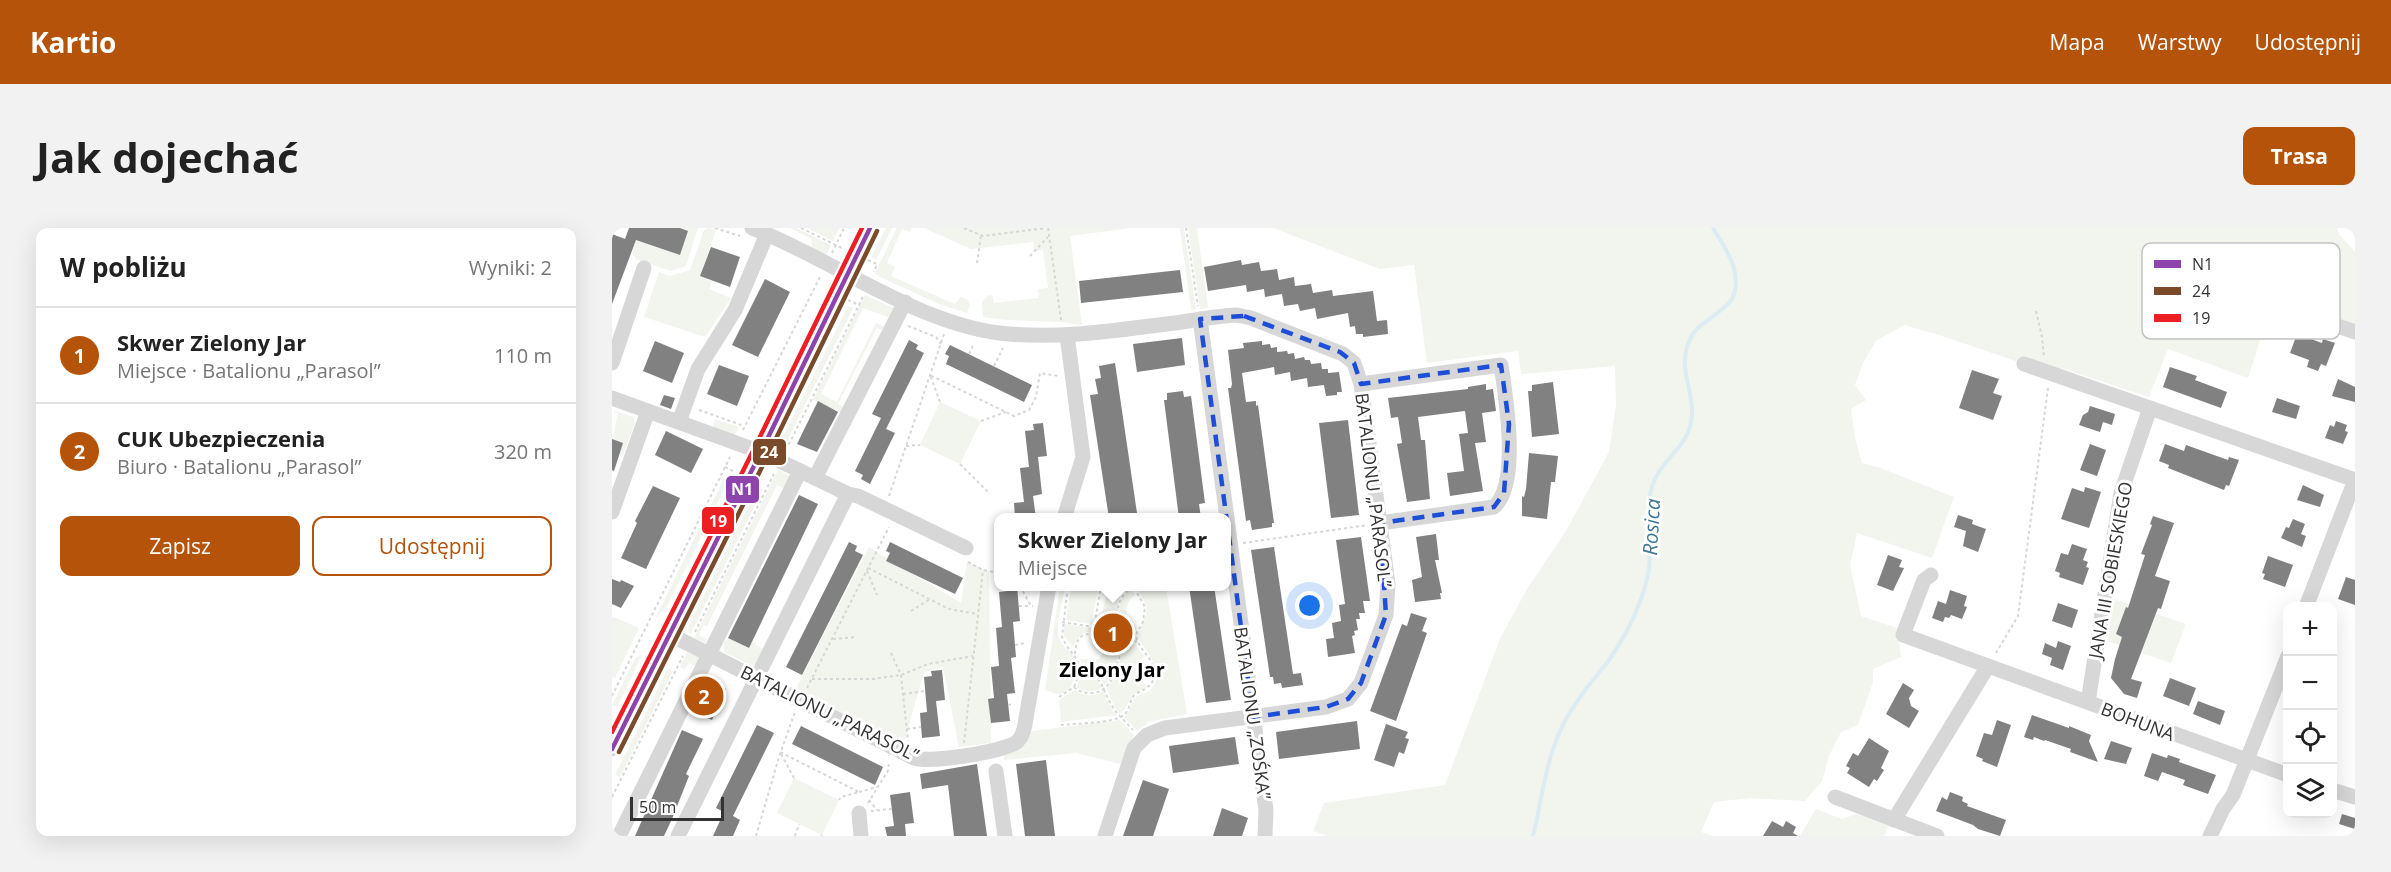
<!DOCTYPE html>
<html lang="pl">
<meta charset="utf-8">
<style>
body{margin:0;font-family:"Open Sans",sans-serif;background:#f2f2f2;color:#222}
.controls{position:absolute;right:18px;bottom:18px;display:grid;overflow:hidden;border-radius:12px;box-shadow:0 6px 24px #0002}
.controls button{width:54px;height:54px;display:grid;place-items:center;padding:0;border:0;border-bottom:2px solid #e0e0e0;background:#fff;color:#222;font:30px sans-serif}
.scale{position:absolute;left:18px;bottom:15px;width:94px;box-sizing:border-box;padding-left:6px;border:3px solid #333;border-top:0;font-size:16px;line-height:21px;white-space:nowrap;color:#333;-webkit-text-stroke:4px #fff;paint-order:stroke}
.you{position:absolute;left:698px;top:378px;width:21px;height:21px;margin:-15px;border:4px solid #fff;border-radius:50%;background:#1a73e8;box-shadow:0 0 0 9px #1a73e833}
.badge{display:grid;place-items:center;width:39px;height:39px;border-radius:50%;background:#b45309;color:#fff;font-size:20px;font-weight:700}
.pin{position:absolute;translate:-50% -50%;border:3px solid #fff;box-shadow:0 2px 6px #0006}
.popup{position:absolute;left:382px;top:285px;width:237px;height:78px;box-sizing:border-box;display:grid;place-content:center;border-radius:12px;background:#fff;filter:drop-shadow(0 2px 4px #0005);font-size:20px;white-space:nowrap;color:#767676}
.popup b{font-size:22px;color:#222}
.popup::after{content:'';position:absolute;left:50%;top:100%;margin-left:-12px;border:12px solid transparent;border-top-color:#fff}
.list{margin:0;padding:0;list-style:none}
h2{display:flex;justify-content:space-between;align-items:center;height:78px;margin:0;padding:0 24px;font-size:26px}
h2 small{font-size:20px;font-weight:400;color:#767676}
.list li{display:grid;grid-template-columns:39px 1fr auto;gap:18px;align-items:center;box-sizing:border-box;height:96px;padding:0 24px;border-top:2px solid #e0e0e0}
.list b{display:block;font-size:22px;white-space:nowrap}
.list p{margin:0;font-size:20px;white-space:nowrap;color:#767676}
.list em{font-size:20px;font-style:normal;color:#767676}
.actions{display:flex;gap:12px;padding:18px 24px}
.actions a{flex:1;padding:14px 0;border:2px solid #b45309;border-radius:12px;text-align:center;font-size:21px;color:#b45309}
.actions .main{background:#b45309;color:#fff}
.icon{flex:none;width:33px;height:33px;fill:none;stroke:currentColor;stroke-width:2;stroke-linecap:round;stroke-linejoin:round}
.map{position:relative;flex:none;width:1743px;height:608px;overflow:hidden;border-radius:12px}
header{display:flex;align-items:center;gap:36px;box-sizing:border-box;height:84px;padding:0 30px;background:#b45309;color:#fff}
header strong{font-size:28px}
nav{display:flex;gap:33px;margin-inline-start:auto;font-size:21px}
.intro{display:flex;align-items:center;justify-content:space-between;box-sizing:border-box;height:144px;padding:0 36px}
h1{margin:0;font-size:42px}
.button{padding:15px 27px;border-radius:12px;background:#b45309;color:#fff;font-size:21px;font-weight:700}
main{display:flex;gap:36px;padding:0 36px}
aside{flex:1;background:#fff;border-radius:12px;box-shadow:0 6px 24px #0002}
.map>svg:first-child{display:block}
</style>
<header>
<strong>Kartio</strong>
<nav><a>Mapa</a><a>Warstwy</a><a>Udostępnij</a></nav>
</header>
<div class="intro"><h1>Jak dojechać</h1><a class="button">Trasa</a></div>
<main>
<aside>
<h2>W pobliżu<small>Wyniki: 2</small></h2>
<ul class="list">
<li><span class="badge">1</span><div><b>Skwer Zielony Jar</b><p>Miejsce · Batalionu „Parasol”</p></div><em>110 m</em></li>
<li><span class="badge">2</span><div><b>CUK Ubezpieczenia</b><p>Biuro · Batalionu „Parasol”</p></div><em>320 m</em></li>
</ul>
<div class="actions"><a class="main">Zapisz</a><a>Udostępnij</a></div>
</aside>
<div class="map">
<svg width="1743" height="608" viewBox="0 0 1743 608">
<rect width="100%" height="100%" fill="#fff"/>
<g fill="#f1f5ed">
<polygon points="68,0 86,0 74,38 59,43 25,32 20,25 24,12 68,27 76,3"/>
<polygon points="96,0 104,2 88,48 100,53 97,61 119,70 93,109 32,89 47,44 58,48 78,42 92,2"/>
<polygon points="178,0 184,0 219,17 214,27 200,21 200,11"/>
<polygon points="195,0 227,0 221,13"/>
<polygon points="274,0 280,0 264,32 259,29"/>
<polygon points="285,0 300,0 298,4 290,1 275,35 283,39 279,48 343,76 348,69 355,71 358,77 355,85 327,76 268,49 263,45"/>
<path d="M 312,0 L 520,0 L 458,8 L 470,97 C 461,97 455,94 447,94 C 421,93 397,93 371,89 L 370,74 L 376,67 L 381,68 L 382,75 L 427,70 L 426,61 L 436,60 L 431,22 L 422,23 L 421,14 L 359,21 Z"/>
<polygon points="568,0 572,0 584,81 579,82"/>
<polygon points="576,0 585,0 596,80 588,81"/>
<polygon points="661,0 1725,0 1727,6 1743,24 1743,100 1706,88 1703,95 1674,87 1655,90 1636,150 1556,121 1537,169 1449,140 1443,154 1439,145 1327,107 1292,97 1264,113 1251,135 1243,157 1254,172 1239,181 1243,210 1250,235 1266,239 1342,269 1320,330 1245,305 1238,337 1249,388 1285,400 1289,429 1261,441 1261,454 1246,497 1229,504 1217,528 1210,553 1193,573 1138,570 1102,574 1089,604 1101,608 716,608 701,603 712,575 833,557 888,411 915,361 954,303 997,224 1004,177 1003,138 909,146 906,123 815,135 802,37 768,41"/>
<polygon points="253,67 284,81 276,89 251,80 209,166 225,174 264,95 274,100 273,103 265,100 226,176 234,181 231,186 201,172"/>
<polygon points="236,78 241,80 169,225 166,219"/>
<polygon points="328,174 369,193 348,236 308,217"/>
<path d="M 0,182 L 21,189 L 23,195 L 10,230 C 0,218 1,201 6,186 Z"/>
<polygon points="103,191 127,199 122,208 101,199"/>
<polygon points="166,242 178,248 172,260 165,257 95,398 91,397 87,407 95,411 93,415 82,410"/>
<polygon points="119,248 54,380 44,389 112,250"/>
<polygon points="146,259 151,261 78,407 76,403 77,397"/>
<polygon points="257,319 349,375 355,334 377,343 379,515 347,519 331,439 312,444 292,514 183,462"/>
<path d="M 448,359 L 453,359 C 451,374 443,395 447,410 C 449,418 457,421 461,428 C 467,439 462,467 446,466 C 442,466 437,463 433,462 Z"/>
<polygon points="459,359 486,359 480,396 454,392"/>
<path d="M 496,359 L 518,359 C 501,370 503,387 514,402 L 507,411 C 487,408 473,392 461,419 L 452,408 L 452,396 L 487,401 Z"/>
<path d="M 524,359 L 554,359 L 575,486 L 536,494 L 525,503 L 512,489 C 519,484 518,475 524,469 C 529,465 536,466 540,460 C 556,439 530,425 526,406 C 537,378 539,386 524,359 Z"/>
<path d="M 520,361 L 523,367 C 512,375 511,391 524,399 L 523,403 C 507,393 501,372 520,361 Z"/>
<polygon points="1502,371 1574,396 1559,435 1495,413"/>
<polygon points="2,389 27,400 3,450 0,449 0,390"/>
<path d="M 517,403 L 522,406 L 522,412 C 504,422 504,442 493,458 C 488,447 481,440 470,436 L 468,431 L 487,431 L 492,423 L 488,408 C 499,413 505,415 515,409 Z"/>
<polygon points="116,410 136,420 140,414 151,421 143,437 140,438 112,424 112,415"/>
<path d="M 523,416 L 532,428 C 526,439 526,449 535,459 C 512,469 522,474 508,485 L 503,480 L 495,461 C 506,447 505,424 523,416 Z"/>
<polygon points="75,424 90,431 85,439 77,435 73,441 68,439"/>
<polygon points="30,427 5,479 0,477 24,429"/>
<polygon points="56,440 61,443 8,549 3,547"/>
<path d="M 470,440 L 481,446 L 490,460 C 481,464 472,465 465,459 Z"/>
<path d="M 462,462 C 471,469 482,468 492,464 L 500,482 L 505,487 L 449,494 L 447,472 Z"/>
<polygon points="508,492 522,507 509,536 464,525 392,532 392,527 412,518 420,503"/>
<polygon points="182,550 227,572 210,607 165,585"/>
<polygon points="1204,581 1230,591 1244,586 1278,595 1272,608 1188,608"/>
</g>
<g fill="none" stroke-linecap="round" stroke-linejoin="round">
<path stroke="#ddebf3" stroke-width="4" d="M 921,608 C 930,571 934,529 952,495 C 964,471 981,453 997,432 C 1013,409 1028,379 1035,351 C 1043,320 1030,286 1041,256 C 1050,229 1079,219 1080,186 C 1081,164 1068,142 1075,119 C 1081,101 1086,100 1100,89 C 1106,84 1116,78 1120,71 C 1132,46 1114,21 1101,0"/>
</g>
<g fill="#818181">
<polygon points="17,0 68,0 76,3 68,27 24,12 0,76 0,6 13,11"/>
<polygon points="99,19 128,29 118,59 88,48"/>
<polygon points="629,32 630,37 647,34 649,43 665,41 667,52 682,49 683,58 699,56 701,65 720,62 721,68 761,63 765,93 775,92 776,106 751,109 751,106 744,106 743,98 738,99 736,85 705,91 703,80 688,83 686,76 672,78 670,66 653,69 652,61 635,64 634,57 596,63 592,39"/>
<polygon points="568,42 571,64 469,75 467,53"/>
<polygon points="153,51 178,64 146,129 120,117"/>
<polygon points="1685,106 1710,115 1711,111 1723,115 1714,138 1709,136 1706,143 1695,139 1697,132 1678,125"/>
<polygon points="570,110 573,137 525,144 521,116"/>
<polygon points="297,112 306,117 304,121 312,125 274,201 283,205 258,256 249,251 251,247 243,243 269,190 260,186"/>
<polygon points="43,113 72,125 60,155 31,143"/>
<polygon points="650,113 650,117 658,116 659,120 665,119 665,124 675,123 676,126 682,125 683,131 692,129 693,132 698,132 699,136 709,135 710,141 716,141 716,145 727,144 730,164 725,164 725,167 714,168 712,157 696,159 695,150 679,153 678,144 663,147 662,139 630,145 634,174 644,173 644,178 646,177 662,295 660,295 660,299 640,302 638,292 634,293 616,160 619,160 620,156 616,122 632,120 631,115"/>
<polygon points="338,117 420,157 412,174 334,136 337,128 333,126"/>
<polygon points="503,135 525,285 497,290 478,167 486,166 483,151 489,150 487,138"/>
<polygon points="107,137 137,148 125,178 95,166"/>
<polygon points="1558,139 1585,148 1583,152 1615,164 1609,180 1551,159"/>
<polygon points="1360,142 1387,151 1381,165 1390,168 1381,192 1347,180"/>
<polygon points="1726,151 1743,159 1743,174 1720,168"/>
<polygon points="941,154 947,206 920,209 916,163 920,163 920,157"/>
<polygon points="874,156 874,162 881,161 884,183 870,185 874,214 863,215 871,263 838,268 835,245 852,243 847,206 856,205 853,183 806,189 809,212 813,212 818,271 795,274 785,216 790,215 786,189 779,190 776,170 856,161 856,159"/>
<polygon points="571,163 572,169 579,168 593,275 587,276 589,290 567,290 552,172 555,172 555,165"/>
<polygon points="52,167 63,170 59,181 48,177"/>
<polygon points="1665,170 1688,178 1684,191 1660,184"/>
<polygon points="206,173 226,184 205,224 185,216"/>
<polygon points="1478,178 1503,186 1500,197 1491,194 1488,204 1467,197 1471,187 1476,184"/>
<polygon points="736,192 747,287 719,290 707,195"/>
<polygon points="1724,193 1735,197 1733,203 1736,204 1731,216 1713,210 1718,197 1722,199"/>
<polygon points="431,195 435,228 426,229 430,266 421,268 424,290 403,290 402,275 412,274 408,240 417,239 413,203 422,202 421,196"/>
<polygon points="54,203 91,221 79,245 43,227"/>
<polygon points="0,211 11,215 2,243 0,242"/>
<polygon points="1478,216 1494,222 1485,248 1468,242"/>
<polygon points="1553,216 1572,223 1574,217 1616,232 1617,229 1627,232 1617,258 1614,257 1612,262 1556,240 1557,237 1547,233"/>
<polygon points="917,225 946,228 943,254 939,254 935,291 910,288 910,268 912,269 914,261"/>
<polygon points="1691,257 1712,267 1708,279 1685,272"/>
<polygon points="41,258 68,270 34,341 9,330 25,295 23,293"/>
<polygon points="1473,259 1489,264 1477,300 1449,291 1460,260 1472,264"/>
<polygon points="187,267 206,276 137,420 116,410"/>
<polygon points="1346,287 1361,292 1360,296 1374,301 1366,324 1351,318 1354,303 1342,299"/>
<polygon points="1541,288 1562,295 1543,348 1558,353 1549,381 1546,380 1519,451 1530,454 1525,470 1512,466 1499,450 1503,431 1510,409 1504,406 1514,379 1516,380 1533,327 1529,326 1540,297 1538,296"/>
<polygon points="1681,291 1693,296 1689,306 1694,308 1690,319 1669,310 1674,299 1677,300"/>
<polygon points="824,306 827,332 823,332 830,365 828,365 829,371 803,374 800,352 810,349 804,309"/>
<polygon points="749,309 758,373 751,373 753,385 747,385 748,391 744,391 746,402 742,403 743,407 740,408 743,425 716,429 714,411 722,410 720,395 729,393 727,377 733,376 724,312"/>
<polygon points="237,314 245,318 243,323 251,327 190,447 174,439"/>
<polygon points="278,314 351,350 343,366 274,333 278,325 274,323"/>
<polygon points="1460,316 1475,321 1471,332 1476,334 1474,339 1477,340 1471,357 1447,349 1448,345 1443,343 1449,325 1456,327"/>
<polygon points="662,319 681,446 689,445 691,457 670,460 669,455 662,456 661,449 658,449 639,322"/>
<polygon points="1276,327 1290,332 1287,339 1292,340 1281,363 1265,357"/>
<polygon points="1656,328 1681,337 1673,359 1651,351 1653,346 1650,345"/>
<polygon points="1734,349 1743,352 1743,377 1726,371"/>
<polygon points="0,351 8,354 9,352 22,358 9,380 0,376"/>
<polygon points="395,358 405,358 408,393 401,394 404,429 399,430 403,465 395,466 398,493 379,495 376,471 382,470 379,439 387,438 384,400 390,399 387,364 395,363"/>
<polygon points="577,358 602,358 619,472 594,475"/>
<polygon points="1338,362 1355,368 1352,378 1355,379 1350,391 1339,387 1337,390 1333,389 1331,394 1320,390 1326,373 1334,376"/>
<polygon points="1446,375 1466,382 1460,400 1440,393"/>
<polygon points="799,385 815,390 810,403 815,405 784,493 758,483 790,396 795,398"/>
<polygon points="1446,413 1459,418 1451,442 1438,437 1440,430 1430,426 1433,415 1444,420"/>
<polygon points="330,442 333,472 324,473 328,508 310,510 308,485 315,484 312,449 320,448 319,443"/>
<polygon points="1558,450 1584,460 1577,478 1551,468"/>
<polygon points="95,452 114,461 100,492 80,483"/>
<polygon points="1291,455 1302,462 1297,470 1299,478 1307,483 1297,500 1274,486"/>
<polygon points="1586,473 1613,483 1608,497 1581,486"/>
<polygon points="1420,487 1457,500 1457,498 1479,507 1477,513 1486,534 1458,524 1459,521 1433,512 1432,513 1422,509 1421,512 1412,509"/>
<polygon points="1385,492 1399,497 1385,539 1370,533 1371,531 1364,528 1372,505 1380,507"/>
<polygon points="745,493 748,521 667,531 664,504"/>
<polygon points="774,496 796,504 793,510 797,511 792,526 787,524 782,539 762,532"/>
<polygon points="145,497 162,505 121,588 128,592 121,608 101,608 112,584 104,580"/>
<polygon points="189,498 271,539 263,557 180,516"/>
<polygon points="70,502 91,511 74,546 77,548 60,591 52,608 23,608"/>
<polygon points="623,509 627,536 561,545 557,518"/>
<polygon points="1257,510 1277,523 1269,540 1272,542 1265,553 1262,551 1257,559 1235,545 1238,540 1234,538 1241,525 1246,528"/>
<polygon points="1499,513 1520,520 1514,536 1492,531"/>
<polygon points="1540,525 1555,530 1556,527 1568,531 1567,534 1604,547 1596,566 1571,557 1573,552 1550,544 1546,553 1532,548"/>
<polygon points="434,532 443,608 413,608 404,536"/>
<polygon points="365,536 375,608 342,608 336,557 310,561 308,546"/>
<polygon points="531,552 557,561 541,608 511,608"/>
<polygon points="298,564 302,595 293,596 294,608 275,608 273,599 282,598 278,567"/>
<polygon points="1338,564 1351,569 1350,573 1356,576 1355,578 1394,592 1388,608 1366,601 1361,597 1324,583 1330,569 1335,572"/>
<polygon points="610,580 636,590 630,608 601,608"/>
<polygon points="1730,586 1743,590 1743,601 1727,596"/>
<polygon points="1160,593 1171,599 1174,593 1184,599 1181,605 1186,608 1151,608"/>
</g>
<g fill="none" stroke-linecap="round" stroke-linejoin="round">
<g stroke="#d6d6d6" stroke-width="2" stroke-dasharray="3 3" stroke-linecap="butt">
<polyline points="103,0 128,8"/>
<polyline points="189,0 232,21"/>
<polyline points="352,0 371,8 434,0"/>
<polyline points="436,0 449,92"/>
<polyline points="574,0 586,78"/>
<polyline points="220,25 232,0"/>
<polyline points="418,28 436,9"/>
<polyline points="256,32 265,36 262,44"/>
<polyline points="365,35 369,7"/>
<polyline points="236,72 247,77 251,68"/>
<polyline points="1424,83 1430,109 1432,128"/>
<polyline points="296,98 324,109 329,116"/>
<polyline points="357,126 362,115"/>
<polyline points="382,138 391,120"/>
<polyline points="328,174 318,147 402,188 417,182 424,169 428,145 446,148"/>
<polyline points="87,182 132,198"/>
<polyline points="369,193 394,184"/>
<polyline points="131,202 208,49"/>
<polyline points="294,218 308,217"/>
<polyline points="174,222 247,77"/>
<polyline points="348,236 378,266"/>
<polyline points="113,239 123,244"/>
<polyline points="277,268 332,106"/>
<polyline points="631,315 756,297"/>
<polyline points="356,334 371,342 387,345"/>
<polyline points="256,340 337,381 366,386"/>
<polyline points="255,343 265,367"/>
<polyline points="408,358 419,378 421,378"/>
<path d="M 521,359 C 500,373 502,393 523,405"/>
<polyline points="407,378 419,378"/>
<polyline points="299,383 318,371"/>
<polyline points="450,394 482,399 489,358"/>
<polyline points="83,404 162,246"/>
<polyline points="221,411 245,409"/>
<polyline points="403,417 413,415"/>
<polyline points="279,425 289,447 296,513"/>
<polyline points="1384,425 1406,388 1436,160"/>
<path d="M 463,426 C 465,387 497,419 514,408 L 515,401"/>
<path d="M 467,437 C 490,445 490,463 502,481 C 507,488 515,495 521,502"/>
<polyline points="200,451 261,451 289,447 316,436 361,428"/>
<path d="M 462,459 C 467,464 473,465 480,465 C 503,463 500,440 510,425 C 514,419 519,416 525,413"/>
<polyline points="195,460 277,299"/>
<polyline points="291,466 313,463"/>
<polyline points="0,468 118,229"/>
<path d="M 447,469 L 462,459 C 475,429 460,432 450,409 L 456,358"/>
<polyline points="396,477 402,476"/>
<path d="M 449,497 C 463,495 503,496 513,486 C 519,480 517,471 524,466 C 535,459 543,458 542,443 C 541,428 526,423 524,406 L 531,394 L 533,379 L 521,358"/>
<polyline points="295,501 309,499"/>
<polyline points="352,515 371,342"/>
<polyline points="182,550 168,524 247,564 229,569 227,572"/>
<polyline points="247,564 265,559"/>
<polyline points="0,569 71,428"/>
<polyline points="257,572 265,582"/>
<polyline points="256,575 277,541 276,533"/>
<polyline points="259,583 280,581"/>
<polyline points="144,608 167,529 183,484"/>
<polyline points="183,608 187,596"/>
<polyline points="209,608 210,607"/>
</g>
<g stroke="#d7d7d7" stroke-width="15">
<path d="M 140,0 C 223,32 308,99 397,106 C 455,111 513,101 570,94 C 588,91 607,88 625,87 L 639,90 L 731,126 L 742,135 L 749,156 L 776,356 L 774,387 L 749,455 L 736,471 L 714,479 L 553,500 L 535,507 L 522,520 L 493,608"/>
<polyline points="588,91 615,290"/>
<polyline points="1711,93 1743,104"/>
<polyline points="0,135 32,40"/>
<polyline points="1412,136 1538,180"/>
<path d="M 749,156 L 889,137 C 894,170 908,256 882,279 L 768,295"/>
<polyline points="0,170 149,224 236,266 246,268 354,320"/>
<polyline points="67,194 86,141 123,82 155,6"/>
<polyline points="203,250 293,74"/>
<polyline points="0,284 36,183"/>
<polyline points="452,290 471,229 455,107"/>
<polyline points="615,291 654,582 653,608"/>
<polyline points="1319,347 1312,352 1291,407 1676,547"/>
<polyline points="1694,379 1743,252"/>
<path d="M 57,406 L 302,530 C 318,535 394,524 406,513 C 410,509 412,502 413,496 L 437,358"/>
<polyline points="1476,474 1509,265 1538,180 1743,252"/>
<polyline points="0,521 149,224 258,0"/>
<polyline points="384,543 393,608"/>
<polyline points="1720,562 1743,569"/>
<polyline points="1223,569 1325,608"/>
<polyline points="247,585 249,608"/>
<polyline points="1282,592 1376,438"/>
<polyline points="7,608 188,243"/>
<polyline points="66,608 236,266"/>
<polyline points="1598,608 1611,581 1621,567 1676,428"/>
</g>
<defs>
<polyline id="bus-1" points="0,521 149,224 258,0"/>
<polyline id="bus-2" points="7,524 156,227 265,3"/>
<polyline id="bus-3" points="0,504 142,221 250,0"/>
</defs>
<use href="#bus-1" stroke="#fff" stroke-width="9"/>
<use href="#bus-2" stroke="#fff" stroke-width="9"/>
<use href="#bus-3" stroke="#fff" stroke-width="9"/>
<use href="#bus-1" stroke="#8e44ad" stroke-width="4.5"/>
<use href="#bus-2" stroke="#7a4b2a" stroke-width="4.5"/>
<use href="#bus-3" stroke="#ee1f23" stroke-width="4.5"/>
</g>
<path fill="none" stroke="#1d4ed8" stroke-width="4.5" stroke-dasharray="12 8" stroke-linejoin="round" d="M 632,88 L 728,124 L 742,135 L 749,156 L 889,137 L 897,196 L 892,265 L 882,279 L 768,295 L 774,387 L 749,455 L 736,471 L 714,479 L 641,489 L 588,91 Z"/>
<g text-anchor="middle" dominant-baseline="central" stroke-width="6" stroke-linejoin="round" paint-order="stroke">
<g font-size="18" fill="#333" stroke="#fff">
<text transform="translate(762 262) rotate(83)">BATALIONU „PARASOL”</text>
<text transform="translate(1498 342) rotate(-80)">JANA III SOBIESKIEGO</text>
<text transform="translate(218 485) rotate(26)">BATALIONU „PARASOL”</text>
<text transform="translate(641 485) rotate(82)">BATALIONU „ZOŚKA”</text>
<text transform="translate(1526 493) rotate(21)">BOHUNA</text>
</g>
<g font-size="20" font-style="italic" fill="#3f7597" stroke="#fff">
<text transform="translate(1039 299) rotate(-87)">Rosica</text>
</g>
<g font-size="20" font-weight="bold" fill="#000" stroke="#fff">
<text x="500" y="441">Zielony Jar</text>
</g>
</g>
<rect x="1530" y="15" width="198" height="96" rx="9" fill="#fff" stroke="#c2c2c2" stroke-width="1.5"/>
<rect x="1542" y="32" width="27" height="8" fill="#8e44ad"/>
<rect x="1542" y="59" width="27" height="8" fill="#7a4b2a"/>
<rect x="1542" y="86" width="27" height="8" fill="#ee1f23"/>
<g font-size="16" fill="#333">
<text x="1580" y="42">N1</text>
<text x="1580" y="69">24</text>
<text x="1580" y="96">19</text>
</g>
<g stroke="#fff" stroke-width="2">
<rect x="140" y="210" width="35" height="28" rx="6" fill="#7a4b2a"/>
<rect x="113" y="247" width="35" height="29" rx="6" fill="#8e44ad"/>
<rect x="89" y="278" width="34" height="29" rx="6" fill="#ee1f23"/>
</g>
<g font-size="16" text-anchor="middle" font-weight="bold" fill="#fff">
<text x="157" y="230">24</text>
<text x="130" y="267">N1</text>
<text x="106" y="299">19</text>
</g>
</svg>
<div class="controls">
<button>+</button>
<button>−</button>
<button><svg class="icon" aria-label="locate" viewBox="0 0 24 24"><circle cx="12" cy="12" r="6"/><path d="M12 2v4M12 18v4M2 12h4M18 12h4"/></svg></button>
<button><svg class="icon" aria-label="layers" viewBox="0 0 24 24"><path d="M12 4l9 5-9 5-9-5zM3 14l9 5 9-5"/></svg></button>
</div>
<div class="scale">50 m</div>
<div class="you"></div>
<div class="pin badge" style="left:501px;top:405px">1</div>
<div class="popup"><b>Skwer Zielony Jar</b>Miejsce</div>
<div class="pin badge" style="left:92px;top:468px">2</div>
</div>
</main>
